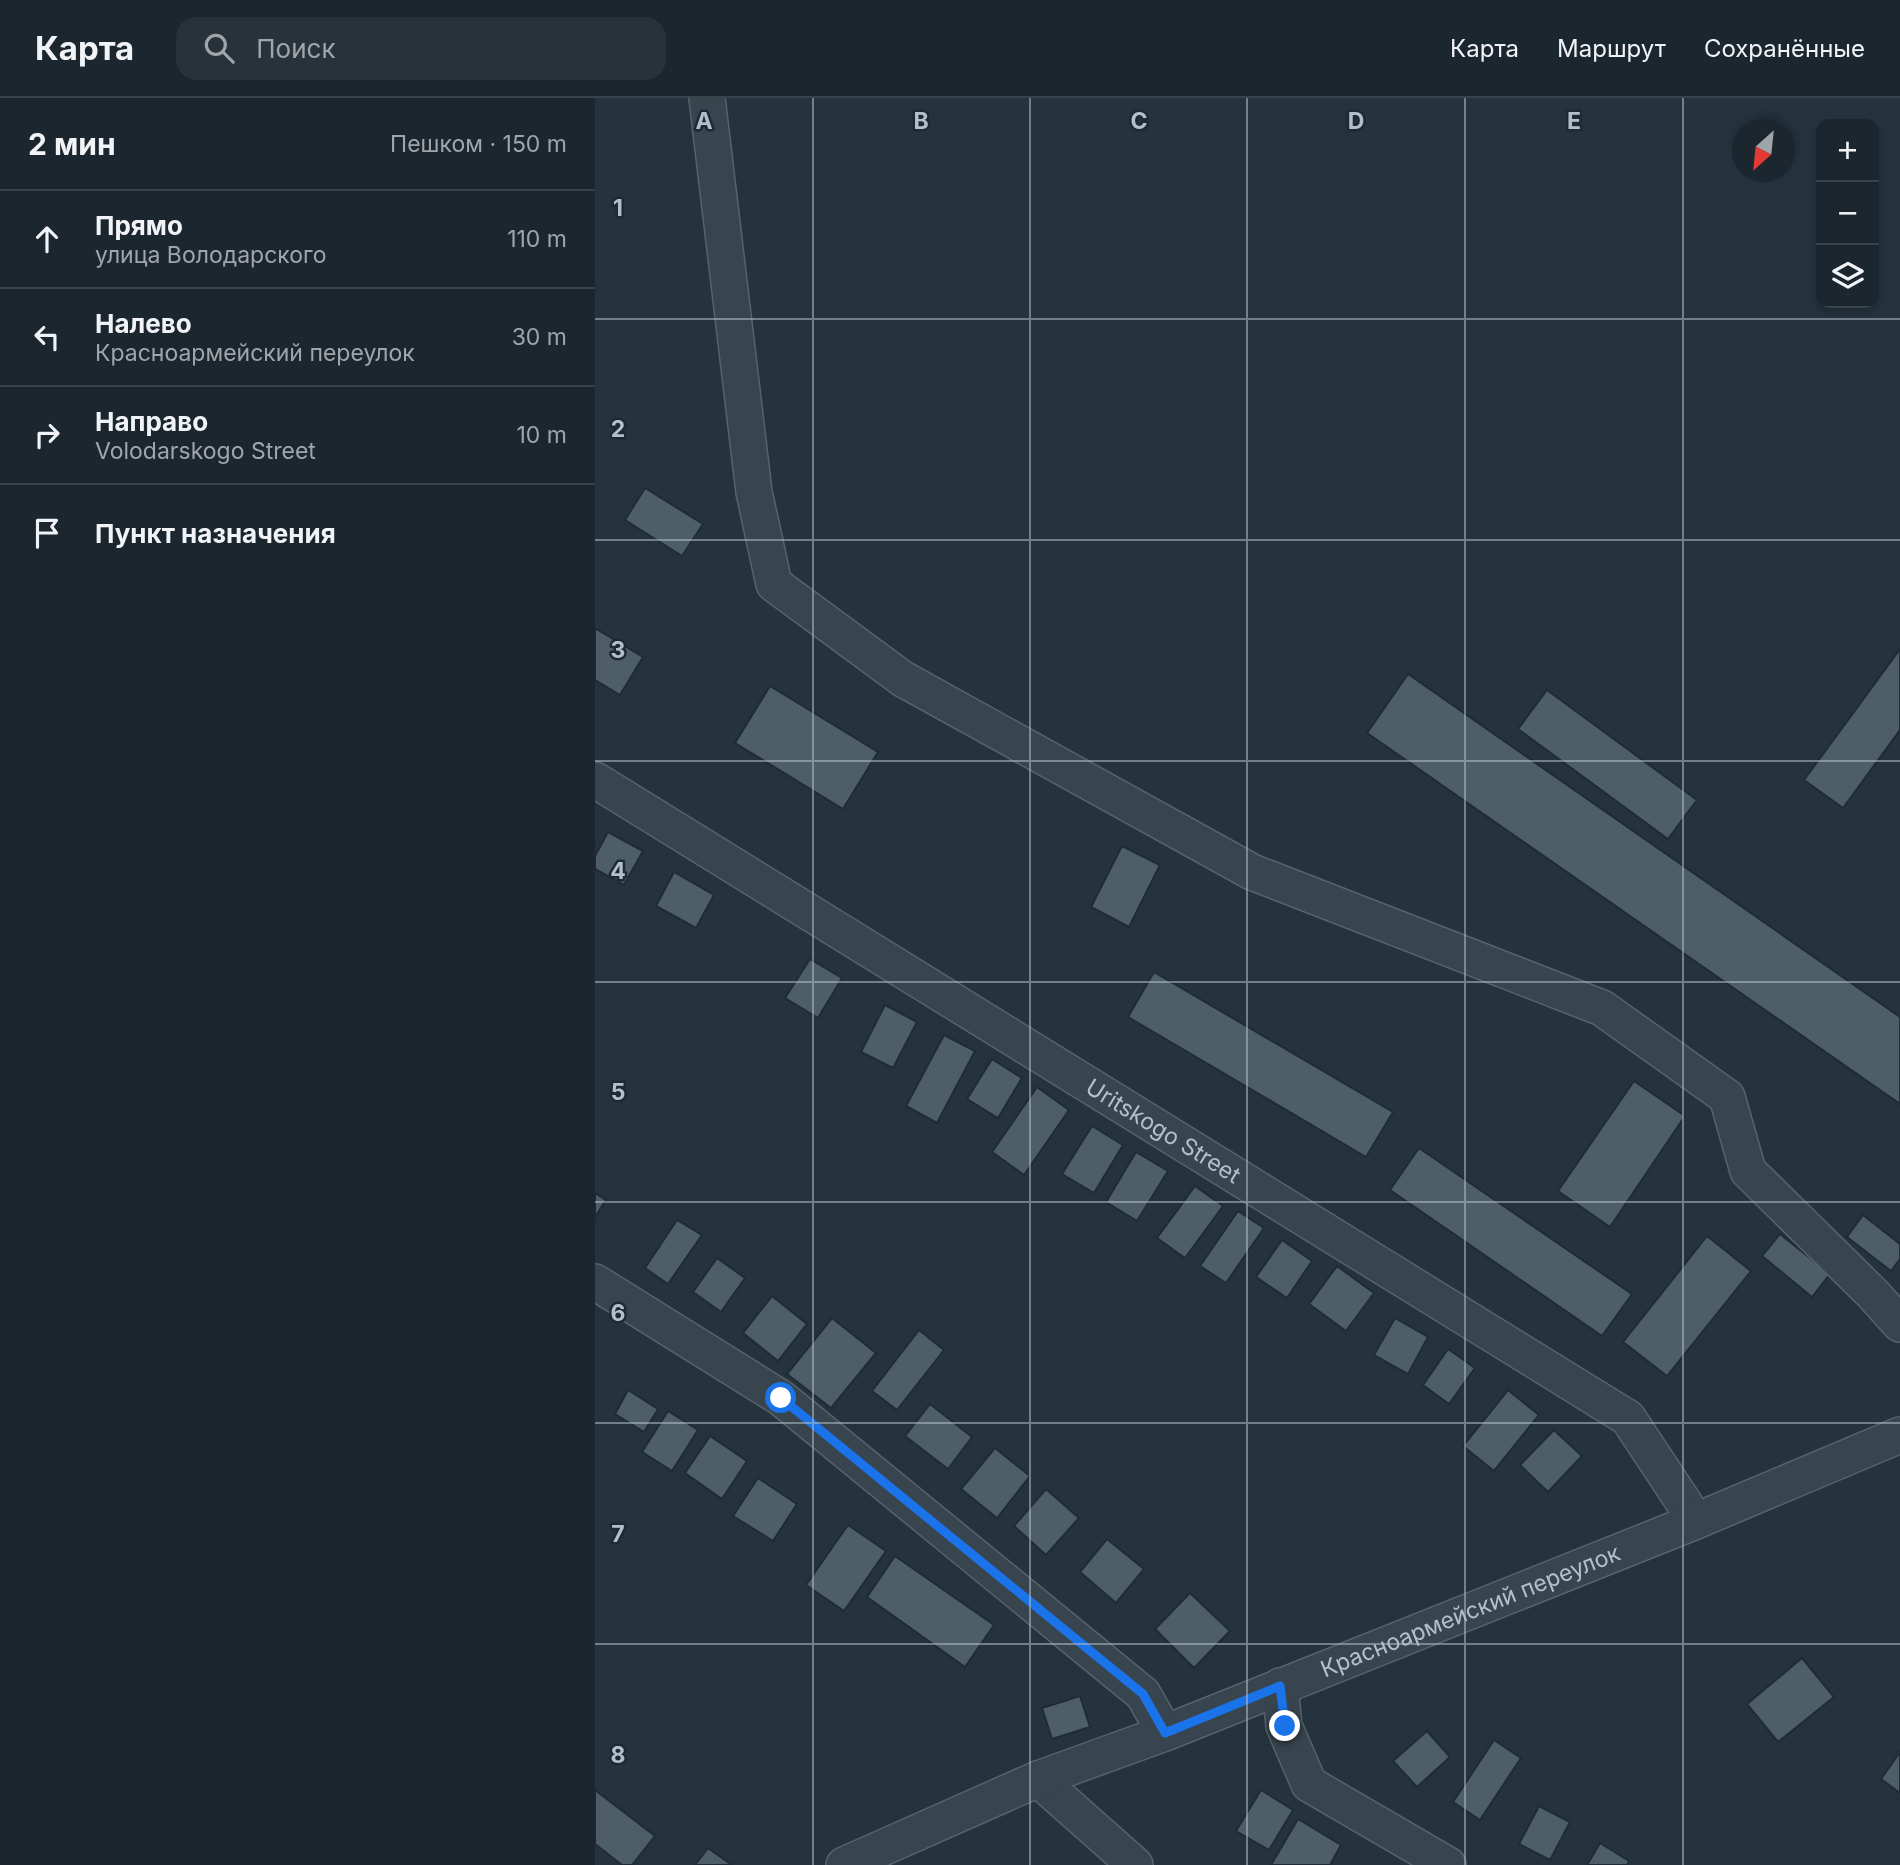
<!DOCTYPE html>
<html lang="ru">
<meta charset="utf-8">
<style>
body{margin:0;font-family:Inter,sans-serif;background:#28323a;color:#f1f3f6}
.controls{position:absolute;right:21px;top:21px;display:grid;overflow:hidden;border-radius:14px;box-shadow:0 4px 10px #0003}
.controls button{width:63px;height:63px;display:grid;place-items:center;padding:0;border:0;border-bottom:2px solid #39434a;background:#1b262e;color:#f1f3f6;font:35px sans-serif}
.compass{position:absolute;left:1137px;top:21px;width:63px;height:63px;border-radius:50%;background:#1b262e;box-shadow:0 4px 10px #0003;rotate:207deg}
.stop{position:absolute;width:21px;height:21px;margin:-16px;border:5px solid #1a73e8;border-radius:50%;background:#fff}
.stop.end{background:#1a73e8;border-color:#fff;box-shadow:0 2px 7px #0008}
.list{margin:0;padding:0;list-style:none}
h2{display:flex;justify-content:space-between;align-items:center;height:91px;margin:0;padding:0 28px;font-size:30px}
h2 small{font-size:23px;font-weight:400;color:#a0a5aa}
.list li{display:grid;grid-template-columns:46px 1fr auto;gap:21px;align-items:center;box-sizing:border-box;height:98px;padding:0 28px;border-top:2px solid #39434a}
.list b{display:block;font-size:26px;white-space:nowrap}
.list p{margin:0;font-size:23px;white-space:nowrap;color:#a0a5aa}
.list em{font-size:23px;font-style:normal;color:#a0a5aa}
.icon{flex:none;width:38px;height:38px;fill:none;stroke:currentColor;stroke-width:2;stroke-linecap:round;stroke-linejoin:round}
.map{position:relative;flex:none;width:1305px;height:1767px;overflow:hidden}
header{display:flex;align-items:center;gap:42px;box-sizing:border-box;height:98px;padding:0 35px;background:#1b262e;border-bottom:2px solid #39434a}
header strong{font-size:33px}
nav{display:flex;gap:38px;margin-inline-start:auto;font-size:24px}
.search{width:490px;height:63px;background:#28323a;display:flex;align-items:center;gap:18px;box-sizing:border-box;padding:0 24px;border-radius:21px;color:#a0a5aa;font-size:26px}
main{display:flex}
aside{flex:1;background:#1b262e}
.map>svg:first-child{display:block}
</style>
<header>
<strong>Карта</strong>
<div class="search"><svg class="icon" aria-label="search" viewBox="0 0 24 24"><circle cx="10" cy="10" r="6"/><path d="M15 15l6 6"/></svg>Поиск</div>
<nav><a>Карта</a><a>Маршрут</a><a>Сохранённые</a></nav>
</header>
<main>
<aside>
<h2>2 мин<small>Пешком · 150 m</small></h2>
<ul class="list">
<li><svg class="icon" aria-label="ahead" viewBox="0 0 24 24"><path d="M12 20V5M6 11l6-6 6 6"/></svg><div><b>Прямо</b><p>улица Володарского</p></div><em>110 m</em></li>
<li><svg class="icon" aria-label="left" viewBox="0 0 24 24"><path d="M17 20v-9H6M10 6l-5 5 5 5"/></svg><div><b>Налево</b><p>Красноармейский переулок</p></div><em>30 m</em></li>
<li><svg class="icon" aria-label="right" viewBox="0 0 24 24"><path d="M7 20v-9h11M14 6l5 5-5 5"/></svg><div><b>Направо</b><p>Volodarskogo Street</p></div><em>10 m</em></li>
<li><svg class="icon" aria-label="arrive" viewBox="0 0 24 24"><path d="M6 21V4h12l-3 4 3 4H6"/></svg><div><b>Пункт назначения</b></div></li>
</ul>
</aside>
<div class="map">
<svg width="1305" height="1767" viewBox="0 0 1305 1767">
<rect width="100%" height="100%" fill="#24333e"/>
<g fill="#4d5e69" stroke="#1f2c35" stroke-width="2">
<polygon points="50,390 108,426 87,458 30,422"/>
<polygon points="0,530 48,559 25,597 0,582"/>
<polygon points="1305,551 1305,632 1248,710 1209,682"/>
<polygon points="813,576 1305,919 1305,1006 772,635"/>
<polygon points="175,588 283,654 248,711 140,645"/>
<polygon points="952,592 1102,702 1073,741 923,631"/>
<polygon points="13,734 48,753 29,787 0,771 0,758"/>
<polygon points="527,748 565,767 534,829 496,809"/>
<polygon points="79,774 119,797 101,830 61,808"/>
<polygon points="215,861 247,880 223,920 190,900"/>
<polygon points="559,874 798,1014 771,1059 533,919"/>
<polygon points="290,907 322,924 298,970 266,954"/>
<polygon points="349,937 380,953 342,1025 311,1008"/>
<polygon points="397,961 427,980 403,1020 372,1001"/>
<polygon points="1039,983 1090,1018 1015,1129 963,1093"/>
<polygon points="442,989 474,1012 429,1077 397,1054"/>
<polygon points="497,1028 528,1047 499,1095 467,1076"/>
<polygon points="824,1050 1037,1196 1007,1238 795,1092"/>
<polygon points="541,1054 573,1073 542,1123 511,1104"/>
<polygon points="600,1088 628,1108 590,1160 562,1140"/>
<polygon points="0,1095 11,1102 0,1119"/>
<polygon points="643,1113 669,1130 631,1185 605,1168"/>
<polygon points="1268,1117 1305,1146 1305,1161 1296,1173 1252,1139"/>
<polygon points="82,1122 107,1137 73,1186 50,1170"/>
<polygon points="1185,1136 1235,1176 1217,1199 1167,1158"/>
<polygon points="1112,1138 1156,1173 1072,1278 1028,1244"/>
<polygon points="687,1142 717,1163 692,1200 661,1179"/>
<polygon points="122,1160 150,1180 126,1214 98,1194"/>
<polygon points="742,1168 779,1195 751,1233 714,1206"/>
<polygon points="177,1198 212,1226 183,1263 148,1235"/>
<polygon points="237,1220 281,1255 236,1310 192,1276"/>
<polygon points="800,1220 833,1239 813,1276 779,1257"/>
<polygon points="324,1232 349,1252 302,1312 277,1293"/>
<polygon points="853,1251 880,1270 854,1306 828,1287"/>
<polygon points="33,1292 63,1311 49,1334 20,1316"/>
<polygon points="913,1292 944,1317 899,1373 868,1348"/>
<polygon points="335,1306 377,1339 353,1371 310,1338"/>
<polygon points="73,1313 103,1332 77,1373 47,1354"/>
<polygon points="959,1332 987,1358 953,1394 925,1367"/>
<polygon points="115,1338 152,1363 127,1401 90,1375"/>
<polygon points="400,1350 435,1378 402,1420 366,1391"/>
<polygon points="163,1380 202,1406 178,1443 138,1418"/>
<polygon points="451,1391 484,1420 451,1457 419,1428"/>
<polygon points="253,1427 291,1453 249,1513 211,1487"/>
<polygon points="512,1441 549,1471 521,1505 485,1474"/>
<polygon points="300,1458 399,1527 370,1569 272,1499"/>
<polygon points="595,1495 635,1533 599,1570 560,1531"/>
<polygon points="1207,1560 1239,1599 1183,1644 1152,1606"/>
<polygon points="485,1598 495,1629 457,1641 447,1610"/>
<polygon points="832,1633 855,1659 822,1689 798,1663"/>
<polygon points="899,1642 926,1660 885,1722 858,1704"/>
<polygon points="1305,1654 1305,1695 1286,1681"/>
<polygon points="0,1692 60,1738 37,1767 27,1767 0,1746"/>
<polygon points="666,1692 698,1712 674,1752 641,1733"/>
<polygon points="944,1708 975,1724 955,1762 924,1746"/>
<polygon points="703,1721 746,1747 735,1767 676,1767"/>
<polygon points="1005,1745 1034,1763 1032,1767 992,1767"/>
<polygon points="113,1750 137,1767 100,1767"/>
</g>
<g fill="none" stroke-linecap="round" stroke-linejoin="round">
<defs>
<g id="minor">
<polyline points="112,0 159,394 179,486 308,581 657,774 1007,910 1132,999 1153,1073 1278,1196 1305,1226"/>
<path id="s1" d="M 0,682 L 1033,1320 L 1101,1423"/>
<polyline points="0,1184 186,1300 548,1596 570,1635"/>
<polyline points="685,1588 689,1628 714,1686 853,1767"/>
<polyline points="443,1681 540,1767"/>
<path id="s2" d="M 249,1767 L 443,1681 L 570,1635 L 1101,1423 L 1305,1337"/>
</g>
</defs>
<use href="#minor" stroke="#56636c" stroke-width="38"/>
<use href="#minor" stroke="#38454e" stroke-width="35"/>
</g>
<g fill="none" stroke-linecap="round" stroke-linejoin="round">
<polyline stroke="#1a73e8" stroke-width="9" points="186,1300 548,1596 570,1635 685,1588 690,1628"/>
</g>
<path fill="none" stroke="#b4c0c9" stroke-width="2" stroke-opacity="0.55" d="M 218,0 L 218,1767M 435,0 L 435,1767M 652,0 L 652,1767M 870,0 L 870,1767M 1088,0 L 1088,1767M 0,221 L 1305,221M 0,442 L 1305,442M 0,663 L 1305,663M 0,884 L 1305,884M 0,1104 L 1305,1104M 0,1325 L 1305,1325M 0,1546 L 1305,1546"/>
<g text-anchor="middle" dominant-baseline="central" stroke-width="5" stroke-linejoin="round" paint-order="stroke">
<g font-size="23" fill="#b4c0c9" stroke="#1d2a33">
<text stroke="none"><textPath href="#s1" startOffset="668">Uritskogo Street</textPath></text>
<text stroke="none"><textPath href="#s2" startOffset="676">Красноармейский переулок</textPath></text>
</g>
</g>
<g font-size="23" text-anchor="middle" font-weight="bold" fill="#b4c0c9" stroke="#1d2a33" stroke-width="5" stroke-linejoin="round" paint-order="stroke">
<text x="109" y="31">A</text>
<text x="326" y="31">B</text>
<text x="544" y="31">C</text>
<text x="761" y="31">D</text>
<text x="979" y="31">E</text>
<text x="23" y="118">1</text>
<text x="23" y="339">2</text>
<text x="23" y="560">3</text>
<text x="23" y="781">4</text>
<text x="23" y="1002">5</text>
<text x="23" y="1223">6</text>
<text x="23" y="1444">7</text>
<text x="23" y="1665">8</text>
</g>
</svg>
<div class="controls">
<button>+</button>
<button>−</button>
<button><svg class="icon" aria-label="layers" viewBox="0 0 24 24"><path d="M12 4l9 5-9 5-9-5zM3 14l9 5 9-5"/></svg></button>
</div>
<svg class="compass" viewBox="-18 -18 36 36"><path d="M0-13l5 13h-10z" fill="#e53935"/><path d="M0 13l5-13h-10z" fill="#a0a5aa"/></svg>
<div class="stop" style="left:186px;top:1300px"></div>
<div class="stop end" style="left:690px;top:1628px"></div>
</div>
</main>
